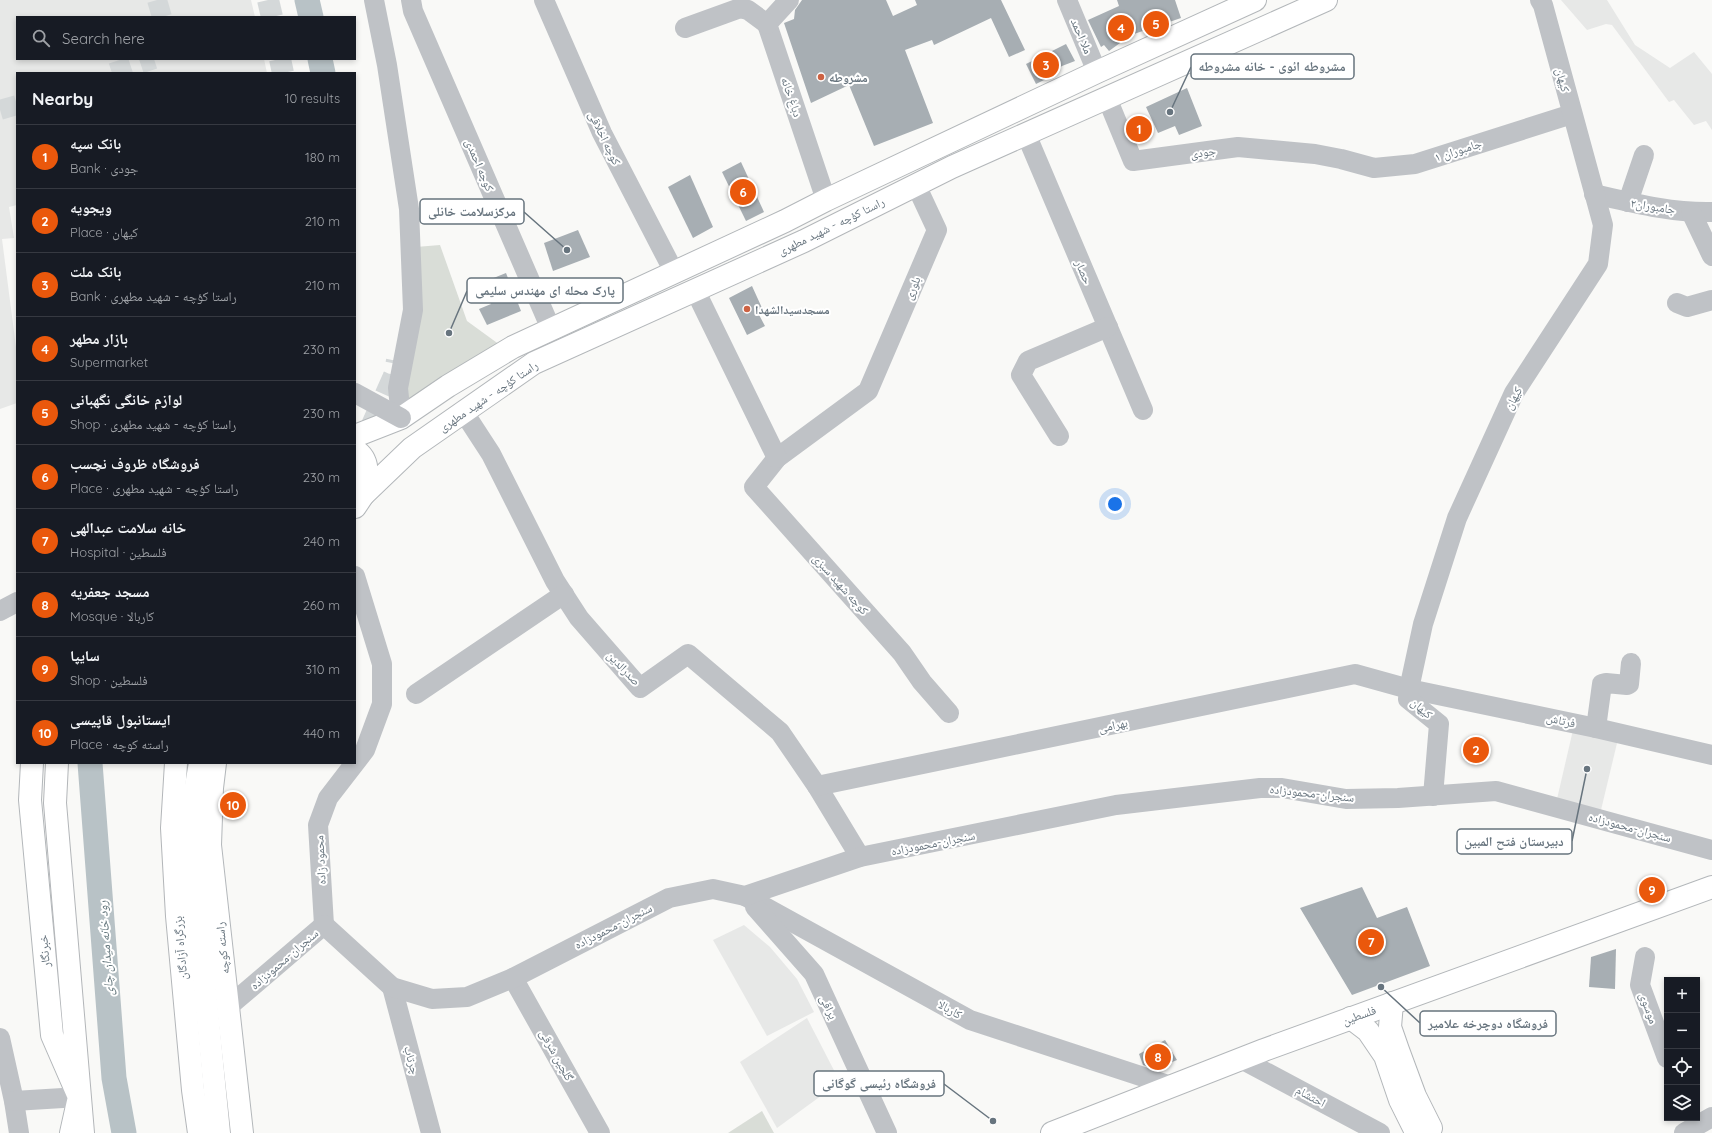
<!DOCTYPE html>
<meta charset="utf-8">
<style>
body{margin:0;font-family:Quicksand,"Noto Naskh Arabic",sans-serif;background:#20242c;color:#f1f3f6}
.controls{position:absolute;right:12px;bottom:12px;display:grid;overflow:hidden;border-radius:0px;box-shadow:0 2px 6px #0003}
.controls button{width:36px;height:36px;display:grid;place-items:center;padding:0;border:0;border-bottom:1px solid #363941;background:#171b24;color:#f1f3f6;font:20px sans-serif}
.you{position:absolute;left:1115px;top:504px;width:14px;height:14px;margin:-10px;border:3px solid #fff;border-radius:50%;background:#1a73e8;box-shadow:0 0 0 6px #1a73e833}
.badge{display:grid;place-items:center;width:26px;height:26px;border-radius:50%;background:#ea580c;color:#fff;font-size:13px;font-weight:700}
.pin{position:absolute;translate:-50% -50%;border:2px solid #fff;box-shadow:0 1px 4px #0006}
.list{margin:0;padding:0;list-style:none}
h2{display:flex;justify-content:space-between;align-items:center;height:52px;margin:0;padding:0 16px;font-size:17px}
h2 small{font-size:13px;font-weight:400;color:#9ea1a6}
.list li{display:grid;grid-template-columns:26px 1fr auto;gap:12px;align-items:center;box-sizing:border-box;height:64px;padding:0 16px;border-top:1px solid #363941}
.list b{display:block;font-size:15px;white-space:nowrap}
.list p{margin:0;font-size:13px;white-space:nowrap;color:#9ea1a6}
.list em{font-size:13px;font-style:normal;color:#9ea1a6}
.icon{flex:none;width:22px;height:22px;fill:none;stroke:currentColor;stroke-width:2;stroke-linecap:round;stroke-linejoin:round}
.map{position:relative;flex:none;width:1712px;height:1133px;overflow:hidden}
.search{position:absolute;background:#171b24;box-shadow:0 2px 6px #0003;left:16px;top:16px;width:340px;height:44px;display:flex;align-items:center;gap:10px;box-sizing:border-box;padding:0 14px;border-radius:0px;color:#9ea1a6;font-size:15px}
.panel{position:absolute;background:#171b24;box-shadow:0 2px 6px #0003;left:16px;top:72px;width:340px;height:692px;border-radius:0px}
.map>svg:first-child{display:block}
</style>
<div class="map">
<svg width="1712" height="1133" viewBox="0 0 1712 1133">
<rect width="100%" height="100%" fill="#f9f9f7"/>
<g fill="#e7e8e7">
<polygon points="0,0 251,0 255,17 17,17 17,59 264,59 267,73 17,73 17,205 9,207 14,238 2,239 17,355 17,403 0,409"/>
<polygon points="1561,0 1607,0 1635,45 1670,68 1694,52 1712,74 1712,130 1706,121 1694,125 1674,100 1669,102 1612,25 1606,24 1587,30"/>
<polygon points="1573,730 1618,739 1601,810 1557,799"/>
<polygon points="744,925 770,947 797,979 814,1012 767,1036 713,940"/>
<polygon points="807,1018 840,1082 777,1128 740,1062"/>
</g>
<g fill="#d9ddd7">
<polygon points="440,245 467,321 500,345 407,408 408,358 416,247"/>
<polygon points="762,1111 774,1133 728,1133"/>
</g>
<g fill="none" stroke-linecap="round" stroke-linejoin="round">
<g stroke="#b8c2c6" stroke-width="25">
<polyline points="307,0 311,17"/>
<polyline points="320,59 323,73"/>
<polyline points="90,763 114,1078 124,1133"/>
</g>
</g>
<g fill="#a7aeb3">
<polygon points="802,0 886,0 893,16 917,5 915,0 1001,0 1025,50 1009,57 991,18 934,45 932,40 905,50 933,123 874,146 849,85 811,103 784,23 794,19 795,10"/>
<polygon points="1117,0 1175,0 1181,18 1131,35 1109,51 1104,45 1101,47 1088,20 1119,6"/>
<polygon points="1066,44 1075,61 1062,66 1052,72 1046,79 1036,84 1026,64"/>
<polygon points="1187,88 1202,126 1179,135 1175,126 1158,133 1146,107"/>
<polygon points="741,162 764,212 746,221 722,172"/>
<polygon points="690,175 713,227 693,238 668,187"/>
<polygon points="578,230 590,257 553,271 544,243"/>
<polygon points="506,273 521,311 487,325 479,309 491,304 481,283"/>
<polygon points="752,286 762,308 757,311 765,326 747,335 729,298"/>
<polygon points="1362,887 1377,918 1407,907 1430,966 1352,995 1300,908"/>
<polygon points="1616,949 1615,989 1589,987 1591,957"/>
<polygon points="1165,1040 1177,1060 1155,1069 1143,1065 1139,1054"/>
</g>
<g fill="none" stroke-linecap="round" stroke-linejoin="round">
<g stroke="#d4d8d9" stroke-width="20" stroke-dasharray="20 10" stroke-linecap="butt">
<polyline points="157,0 162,17"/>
<polyline points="112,73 154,59"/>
<polyline points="0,110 17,105"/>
</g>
<g stroke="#d4d8d9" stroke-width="22" stroke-dasharray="22 11" stroke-linecap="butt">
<polyline points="268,0 272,17"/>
<polyline points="280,59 283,73"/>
<polyline points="372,425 394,376 397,361"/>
</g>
<defs>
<g id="major">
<polyline points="355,436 401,418 448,386 513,347 785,221 826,200 1097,72 1255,0"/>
<path d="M 355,450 C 372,461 366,479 363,495"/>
<polyline points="355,507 363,495 412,448 534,363 804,241 952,167 1326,0"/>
<polyline points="32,763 30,800 52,1035 79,1097 71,1133"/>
<polyline points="215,763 212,788 210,845 242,1133"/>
<polyline points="1392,1003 1390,1027 1398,1050 1415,1096 1431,1128"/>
<polyline points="1351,1018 1368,1031 1385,1056 1400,1100 1414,1128"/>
<polyline points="1052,1133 1264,1050 1712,887"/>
</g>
<g id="highway">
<polyline points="57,763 55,803 83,1133"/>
<polyline points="176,763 172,828 177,916 193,1090 199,1133"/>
<polyline points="200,763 193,803 192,857 219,1133"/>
</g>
</defs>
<use href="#major" stroke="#b3b7ba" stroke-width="24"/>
<use href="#highway" stroke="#b3b6b9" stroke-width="24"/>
<g stroke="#bfc2c6" stroke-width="20">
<polyline points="374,0 387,65 409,209 413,310 398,388 401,418"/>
<polyline points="411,0 413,11 551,329"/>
<polyline points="544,0 602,133 674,272"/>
<polyline points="789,0 767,24 826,200"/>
<polyline points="1067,0 1097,72"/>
<polyline points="685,28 740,8 748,10 767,24"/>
<polyline points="1107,98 1133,161 1238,147 1315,154 1341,159 1374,168 1415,164 1572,114"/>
<polyline points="1026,134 1143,410"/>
<polyline points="916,185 937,230 868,391 777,458 754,487 902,653 922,682 949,713"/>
<path d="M 1594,194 C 1633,203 1672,213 1712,212"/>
<polyline points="1628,202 1644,155"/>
<polyline points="1691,212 1712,256"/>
<polyline points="695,290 777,458"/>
<polyline points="1677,303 1687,307 1712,300"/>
<polyline points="463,411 491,454 555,581 579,618 640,688 688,654 780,732 817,786 860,857"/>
<polyline points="1059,436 1021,375 1028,361 1108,327"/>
<polyline points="0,611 17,602"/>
<polyline points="416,694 564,594"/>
<polyline points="1596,728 1602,684 1606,683 1627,685 1629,684 1631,663"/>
<polyline points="817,786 1355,674 1409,689 1596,728 1712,755"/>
<polyline points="1433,796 1439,724 1408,699 1409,689 1423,624 1457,518 1514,393 1598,264 1603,225 1543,5 1540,0"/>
<polyline points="745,896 970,1020 1171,1086"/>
<polyline points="755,907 814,974 887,1133"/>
<polyline points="324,925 318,825 328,798 365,750 382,704 382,664 355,576"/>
<polyline points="1645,957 1640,985 1667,1058"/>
<polyline points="513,978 600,1133"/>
<polyline points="392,987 431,1133"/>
<polyline points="228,1007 324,925 392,987 432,999 467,997 513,978 669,898 713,889 745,896 860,857 1116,805 1260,788 1282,788 1346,799 1398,798 1496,791 1712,850"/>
<polyline points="0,1038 14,1101 19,1133"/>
<polyline points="1241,1059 1380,1133"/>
<polyline points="14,1101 79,1097"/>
<polyline points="1684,1133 1712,1117"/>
</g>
<use href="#major" stroke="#fff" stroke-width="22"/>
<use href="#highway" stroke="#fff" stroke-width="22"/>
<polyline stroke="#bfc2c6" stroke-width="20" points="355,393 401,418"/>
</g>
<g fill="#cd6243" stroke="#fff" stroke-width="1.5">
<circle cx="821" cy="77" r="4"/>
<circle cx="747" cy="309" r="4"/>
</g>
<g text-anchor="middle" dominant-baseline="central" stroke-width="4" stroke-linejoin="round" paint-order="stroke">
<g font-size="12" fill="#67747e" stroke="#fff">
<text transform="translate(1082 36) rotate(67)">ملا احمد</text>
<text transform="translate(1563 80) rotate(75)">کیهان</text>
<text transform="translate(792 97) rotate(71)">دباغ خانه</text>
<text transform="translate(605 138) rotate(64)">کوچه اخلاقی</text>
<text transform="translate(1458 150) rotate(-18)">جامبوران ۱</text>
<text transform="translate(1203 152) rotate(-8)">جودی</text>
<text transform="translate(480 165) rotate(67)">کوچه احمدی</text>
<text transform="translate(1653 206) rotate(9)">جامبوران۲</text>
<text transform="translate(831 226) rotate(-26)">راستا کؤچه - شهید مطهری</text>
<text transform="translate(1084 272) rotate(67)">حصار</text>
<text transform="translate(912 288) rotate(-67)">بلوری</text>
<text transform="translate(488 396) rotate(-34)">راستا کؤچه - شهید مطهری</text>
<text transform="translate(1513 398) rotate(-62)">کیهان</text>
<text transform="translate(841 584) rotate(48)">کوچه شهید سبزی</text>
<text transform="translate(624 668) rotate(46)">صدرالدین</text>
<text transform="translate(1422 708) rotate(41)">کیهان</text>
<text transform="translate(1561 720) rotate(12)">فرتاش</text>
<text transform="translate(1113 725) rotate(-12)">بهرامی</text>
<text transform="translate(1312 793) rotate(6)">سنجران-محمودزاده</text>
<text transform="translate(1630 827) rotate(15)">سنجران-محمودزاده</text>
<text transform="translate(933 843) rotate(-11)">سنجران-محمودزاده</text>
<text transform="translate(320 860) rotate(-93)">محمود زاده</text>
<text transform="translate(613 926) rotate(-27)">سنجران-محمودزاده</text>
<text transform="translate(180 948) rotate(-95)">بزرگراه آزادگان</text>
<text transform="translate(222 948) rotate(-96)">راسته کوچه</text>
<text transform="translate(44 951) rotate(-95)">خبرنگار</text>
<text transform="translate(284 959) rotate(-41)">سنجران-محمودزاده</text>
<text transform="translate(829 1007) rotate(65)">یراقی</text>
<text transform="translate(1649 1008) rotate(70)">موسوی</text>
<text transform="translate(950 1009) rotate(29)">کاربالا</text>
<text transform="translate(1359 1015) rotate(-20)">فلسطین</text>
<text transform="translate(557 1055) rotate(61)">گلچین شرقی</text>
<text transform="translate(412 1060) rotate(75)">چرتاب</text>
<text transform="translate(1311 1096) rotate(28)">احتشام</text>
</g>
<g font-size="12" font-weight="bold" fill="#67747e" stroke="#fff" text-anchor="start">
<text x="829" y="77">مشروطه</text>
<text x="755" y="309">مسجدسیدالشهدا</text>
</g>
<g font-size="13" font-style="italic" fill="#67797f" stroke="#fff">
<text transform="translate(105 948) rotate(-94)">رود خانه میدان چای</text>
</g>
</g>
<path fill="none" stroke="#67747e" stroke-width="1.5" d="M1170 112L1191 67M567 250L524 212M449 333L467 291M1587 769L1572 841M1381 987L1420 1023M993 1121L944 1084"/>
<g fill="#67747e" stroke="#fff" stroke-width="1.5">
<circle cx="1170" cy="112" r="4"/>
<circle cx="567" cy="250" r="4"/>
<circle cx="449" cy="333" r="4"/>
<circle cx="1587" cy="769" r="4"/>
<circle cx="1381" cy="987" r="4"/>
<circle cx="993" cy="1121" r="4"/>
</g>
<g fill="#fff" stroke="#67747e" stroke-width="1.5">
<rect x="1191" y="54" width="163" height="25" rx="4"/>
<rect x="420" y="199" width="104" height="25" rx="4"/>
<rect x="467" y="278" width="156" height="25" rx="4"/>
<rect x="1457" y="829" width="115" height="25" rx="4"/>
<rect x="1420" y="1011" width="136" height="25" rx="4"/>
<rect x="814" y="1071" width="130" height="25" rx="4"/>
</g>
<g font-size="13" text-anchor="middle" font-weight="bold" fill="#67747e">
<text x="1272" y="71">مشروطه ائوی - خانه مشروطه</text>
<text x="472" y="216">مرکزسلامت خانلی</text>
<text x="545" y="295">پارک محله ای مهندس سلیمی</text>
<text x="1514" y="846">دبیرستان فتح المبین</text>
<text x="1488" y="1028">فروشگاه دوچرخه علامیر</text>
<text x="879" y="1088">فروشگاه رئیسی گوگانی</text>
</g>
</svg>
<div class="controls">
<button>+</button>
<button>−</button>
<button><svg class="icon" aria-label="locate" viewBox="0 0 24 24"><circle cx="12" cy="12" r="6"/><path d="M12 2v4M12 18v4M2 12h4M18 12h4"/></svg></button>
<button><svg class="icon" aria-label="layers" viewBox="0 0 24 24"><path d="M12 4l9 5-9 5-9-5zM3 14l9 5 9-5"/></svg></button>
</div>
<div class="you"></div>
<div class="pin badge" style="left:1139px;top:129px">1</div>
<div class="pin badge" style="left:1476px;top:750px">2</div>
<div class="pin badge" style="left:1046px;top:65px">3</div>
<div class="pin badge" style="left:1121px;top:28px">4</div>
<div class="pin badge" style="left:1156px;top:24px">5</div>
<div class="pin badge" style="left:743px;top:192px">6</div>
<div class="pin badge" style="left:1371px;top:942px">7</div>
<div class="pin badge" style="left:1158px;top:1057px">8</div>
<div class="pin badge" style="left:1652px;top:890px">9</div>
<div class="pin badge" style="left:233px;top:805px">10</div>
<div class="search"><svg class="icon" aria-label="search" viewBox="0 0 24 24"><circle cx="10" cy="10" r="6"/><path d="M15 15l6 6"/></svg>Search here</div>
<section class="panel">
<h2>Nearby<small>10 results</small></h2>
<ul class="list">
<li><span class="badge">1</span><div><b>بانک سپه</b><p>Bank · جودی</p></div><em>180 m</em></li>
<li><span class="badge">2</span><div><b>ویجویه</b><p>Place · کیهان</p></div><em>210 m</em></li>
<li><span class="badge">3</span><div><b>بانک ملت</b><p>Bank · راستا کؤچه - شهید مطهری</p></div><em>210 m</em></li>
<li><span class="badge">4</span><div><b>بازار مطهر</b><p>Supermarket</p></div><em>230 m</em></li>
<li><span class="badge">5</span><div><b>لوازم خانگی نگهبانی</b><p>Shop · راستا کؤچه - شهید مطهری</p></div><em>230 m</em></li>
<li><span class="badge">6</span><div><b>فروشگاه ظروف نچسب</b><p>Place · راستا کؤچه - شهید مطهری</p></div><em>230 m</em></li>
<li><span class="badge">7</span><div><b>خانه سلامت عبدالهی</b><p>Hospital · فلسطین</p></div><em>240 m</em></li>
<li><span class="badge">8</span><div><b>مسجد جعفریه</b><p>Mosque · کاربالا</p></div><em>260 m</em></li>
<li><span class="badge">9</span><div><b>سایپا</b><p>Shop · فلسطین</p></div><em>310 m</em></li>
<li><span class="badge">10</span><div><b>ایستانبول قاپیسی</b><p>Place · راسته کوچه</p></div><em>440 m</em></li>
</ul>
</section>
</div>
